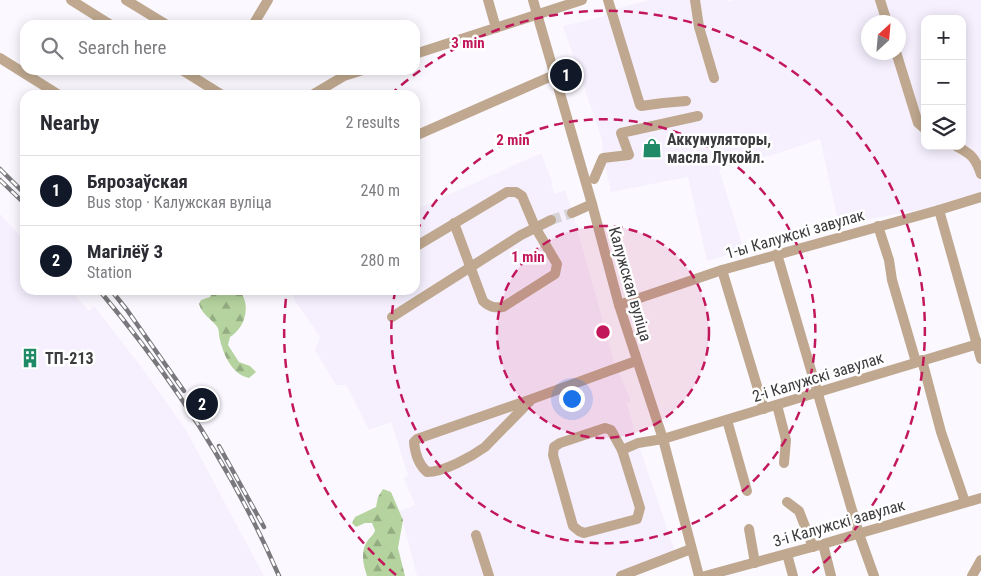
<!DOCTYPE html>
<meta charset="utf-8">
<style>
body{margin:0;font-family:"Roboto Condensed",sans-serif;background:#f2f2f3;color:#2b2b33}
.controls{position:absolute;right:15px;top:15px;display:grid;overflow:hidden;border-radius:10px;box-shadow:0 2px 12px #0003}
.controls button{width:45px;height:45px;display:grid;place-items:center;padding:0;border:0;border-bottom:1px solid #e1e1e2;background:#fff;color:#2b2b33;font:25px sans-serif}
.compass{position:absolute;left:861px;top:15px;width:45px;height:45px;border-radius:50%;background:#fff;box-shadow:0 2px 12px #0003;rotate:26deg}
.you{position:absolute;left:571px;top:398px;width:18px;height:18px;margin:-12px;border:4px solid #fff;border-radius:50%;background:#1a73e8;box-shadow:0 0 0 8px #1a73e833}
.badge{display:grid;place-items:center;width:32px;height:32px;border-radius:50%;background:#111827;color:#fff;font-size:16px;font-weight:700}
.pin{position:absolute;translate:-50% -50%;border:2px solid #fff;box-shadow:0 1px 5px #0006}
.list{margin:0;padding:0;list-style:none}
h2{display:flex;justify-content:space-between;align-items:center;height:65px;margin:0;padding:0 20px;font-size:21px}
h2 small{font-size:16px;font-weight:400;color:#7c7c81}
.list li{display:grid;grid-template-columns:32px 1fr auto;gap:15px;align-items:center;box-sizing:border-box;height:70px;padding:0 20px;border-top:1px solid #e1e1e2}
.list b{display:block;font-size:19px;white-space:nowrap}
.list p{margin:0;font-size:16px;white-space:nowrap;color:#7c7c81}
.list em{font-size:16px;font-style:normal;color:#7c7c81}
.icon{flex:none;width:28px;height:28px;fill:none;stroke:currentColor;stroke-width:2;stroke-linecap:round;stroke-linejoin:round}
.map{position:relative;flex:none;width:981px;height:576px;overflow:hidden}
.search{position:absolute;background:#fff;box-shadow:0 2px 12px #0003;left:20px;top:20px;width:400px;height:55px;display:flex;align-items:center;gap:12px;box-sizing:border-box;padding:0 18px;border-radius:15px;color:#7c7c81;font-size:19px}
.panel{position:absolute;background:#fff;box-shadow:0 2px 12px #0003;left:20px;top:90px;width:400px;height:205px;border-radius:15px}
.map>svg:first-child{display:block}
</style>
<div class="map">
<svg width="981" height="576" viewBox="0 0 981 576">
<defs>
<pattern id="forest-firs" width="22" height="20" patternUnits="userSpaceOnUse" patternTransform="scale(1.25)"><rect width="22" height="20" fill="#b5d39e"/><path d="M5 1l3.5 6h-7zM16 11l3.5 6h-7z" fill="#94ac82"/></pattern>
</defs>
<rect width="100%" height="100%" fill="#fbf9ff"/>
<g fill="#f6f0fe" fill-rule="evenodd">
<path d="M 649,0 L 728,0 L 729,2 L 734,0 L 981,0 L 981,192 L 933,207 L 839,225 L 820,139 L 776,154 L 719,169 L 744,250 L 707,261 L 688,177 L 611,192 L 603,158 L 602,139 L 563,26 L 605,16 L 605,12 ZM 925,19 L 962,19 L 962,146 L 925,146 ZM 868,22 L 898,22 L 898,52 L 868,52 Z"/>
<polygon points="541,153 553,183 551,184 555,194 565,190 571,207 614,361 631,401 627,403 638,443 675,551 616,574 617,576 417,576 400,511 415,505 404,479 408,475 391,422 369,430 346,385 336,385 315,350 320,337 295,301 292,292 296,290 415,290 415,210"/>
<polygon points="0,214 25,241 25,290 70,290 89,311 94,306 143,369 186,430 264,576 0,576"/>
</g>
<g fill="url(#forest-firs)">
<path d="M 214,290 L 239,290 C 252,305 245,328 230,337 L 228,345 L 239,362 L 250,366 L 256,372 L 249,378 C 232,374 224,356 220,340 C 219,337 219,331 218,328 C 212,319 202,315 199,304 L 201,300 L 210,297 Z"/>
<path d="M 383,489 L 391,492 L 403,520 L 398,548 L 405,576 L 367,576 C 363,564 360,551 368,540 C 371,536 374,535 375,530 L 372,523 L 365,523 L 356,527 L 352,523 L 355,517 L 376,507 L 378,497 Z"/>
</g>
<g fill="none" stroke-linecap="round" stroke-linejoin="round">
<polyline stroke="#d5d3d8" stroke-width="10" stroke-dasharray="10 5" stroke-linecap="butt" points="551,220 572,213"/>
<g stroke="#bfa88f" stroke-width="10">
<polyline points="71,0 111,25"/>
<polyline points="126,0 167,25"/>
<polyline points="488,0 496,28"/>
<polyline points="533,0 592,204 619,305 663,439 699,576"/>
<polyline points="608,0 640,105 641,106 663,103 686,101"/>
<polyline points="695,0 699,27 714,78"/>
<polyline points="880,0 887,22"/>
<polyline points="253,25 268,0"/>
<polyline points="896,52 918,123 925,129"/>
<polyline points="415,54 582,0"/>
<polyline points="0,58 59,95"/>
<polyline points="182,70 222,95"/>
<polyline points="312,95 344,76 363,70"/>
<polyline points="415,136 554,75"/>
<path d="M 956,146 C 971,154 975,157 981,174"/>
<polyline points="594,179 603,158 629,155 621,133 698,116"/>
<polyline points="939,210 981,359"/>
<polyline points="572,213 592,204"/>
<polyline points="878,226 889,260 892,280 916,362"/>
<path d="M 415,247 L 507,192 L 516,192 L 522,196 L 535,227 L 557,264 L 555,274 L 503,307 C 494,308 489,307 483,301 L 454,223"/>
<polyline points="777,254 859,534 874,576"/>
<polyline points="722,270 764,409"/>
<polyline points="619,305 722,270 939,210 981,197"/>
<polyline points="392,317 521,235 551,220"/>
<polyline points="922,360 941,432 965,502"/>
<path d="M 532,399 L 485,447 C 471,457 444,472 427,472 C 419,465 415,453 414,442 L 417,439 L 532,399 L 636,361"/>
<polyline points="777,405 786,440 784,463"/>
<polyline points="727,420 747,491"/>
<polygon points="605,428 611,430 622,450 640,508 637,519 584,533 579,531 573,526 553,455 554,447 560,443"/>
<polyline points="622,450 638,443 663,439 981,343"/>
<polyline points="787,502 799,511 813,547"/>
<polyline points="749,529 755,563"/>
<polyline points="476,535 489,576"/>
<polyline points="823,544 831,576"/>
<polyline points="787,554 793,576"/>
<polyline points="621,576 691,549"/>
<polyline points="705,576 823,544 981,498"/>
<polyline points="972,576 981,560"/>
</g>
<defs>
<g id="rail">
<polyline points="0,169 25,194"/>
<polyline points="0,180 25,204"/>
<path d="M 99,290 C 172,377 234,472 279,576"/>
<polyline points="111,290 127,310 184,391"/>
<polyline points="219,446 264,527"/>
</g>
</defs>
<use href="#rail" stroke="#79787c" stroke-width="4.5"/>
<use href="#rail" stroke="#fff" stroke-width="2.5" stroke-dasharray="8" stroke-linecap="butt"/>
</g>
<circle cx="603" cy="332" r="106" fill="#c2185b" fill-opacity=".12"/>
<g fill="none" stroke="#c2185b" stroke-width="2.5" stroke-dasharray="9 6">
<circle cx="603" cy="332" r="106"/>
<path d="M416 232A212 212 0 1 1 395 292"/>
<path d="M396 575A319 319 0 0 1 287 290M390 95A319 319 0 1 1 810 575"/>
</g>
<defs>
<symbol id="shop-bare" viewBox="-9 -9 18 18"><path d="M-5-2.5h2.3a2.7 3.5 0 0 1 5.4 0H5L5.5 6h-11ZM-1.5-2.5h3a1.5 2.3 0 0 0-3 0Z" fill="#208a67" stroke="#fff" stroke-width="2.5" paint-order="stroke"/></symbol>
<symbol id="building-bare" viewBox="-9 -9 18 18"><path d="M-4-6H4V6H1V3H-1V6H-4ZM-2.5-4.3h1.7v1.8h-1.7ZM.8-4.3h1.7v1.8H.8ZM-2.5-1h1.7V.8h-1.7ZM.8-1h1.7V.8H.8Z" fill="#208a67" stroke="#fff" stroke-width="2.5" paint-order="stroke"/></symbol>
</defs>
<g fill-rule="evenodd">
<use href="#shop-bare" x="638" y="134" width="28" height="28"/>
<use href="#building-bare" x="16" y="344" width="28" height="28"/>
</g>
<g text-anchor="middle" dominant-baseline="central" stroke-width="5" stroke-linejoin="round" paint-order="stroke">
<g font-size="16" font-weight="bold" fill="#3c3b3e" stroke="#fff" text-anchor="start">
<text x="667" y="139">Аккумуляторы,<tspan x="667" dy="18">масла Лукойл.</tspan></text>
<text x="45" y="358">ТП-213</text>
</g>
<g font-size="16" fill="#3c3b3e" stroke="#fff">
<text transform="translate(795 234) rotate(-16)">1-ы Калужскі завулак</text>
<text transform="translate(630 284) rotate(74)">Калужская вуліца</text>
<text transform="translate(818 377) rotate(-17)">2-і Калужскі завулак</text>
<text transform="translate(839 523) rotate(-16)">3-і Калужскі завулак</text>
</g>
</g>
<circle cx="603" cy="332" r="8" fill="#c2185b" stroke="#fff" stroke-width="2.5"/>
<g font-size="15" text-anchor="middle" font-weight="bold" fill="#c2185b" stroke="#fff" stroke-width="5" stroke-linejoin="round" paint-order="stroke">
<text x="468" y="48">3 min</text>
<text x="513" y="145">2 min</text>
<text x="528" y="262">1 min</text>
</g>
</svg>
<div class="controls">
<button>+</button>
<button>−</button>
<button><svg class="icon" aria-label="layers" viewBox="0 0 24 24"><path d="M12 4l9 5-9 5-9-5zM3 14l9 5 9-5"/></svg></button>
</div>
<svg class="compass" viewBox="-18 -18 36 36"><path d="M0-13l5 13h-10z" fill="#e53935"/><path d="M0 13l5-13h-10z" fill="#7c7c81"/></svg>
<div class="you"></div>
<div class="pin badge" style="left:566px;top:75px">1</div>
<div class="pin badge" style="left:202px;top:404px">2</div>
<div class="search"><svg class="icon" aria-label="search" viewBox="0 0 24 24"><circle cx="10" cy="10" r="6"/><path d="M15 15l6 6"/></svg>Search here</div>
<section class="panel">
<h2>Nearby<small>2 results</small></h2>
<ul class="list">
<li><span class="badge">1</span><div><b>Бярозаўская</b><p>Bus stop · Калужская вуліца</p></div><em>240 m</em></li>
<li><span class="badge">2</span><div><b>Магілёў 3</b><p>Station</p></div><em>280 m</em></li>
</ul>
</section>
</div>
